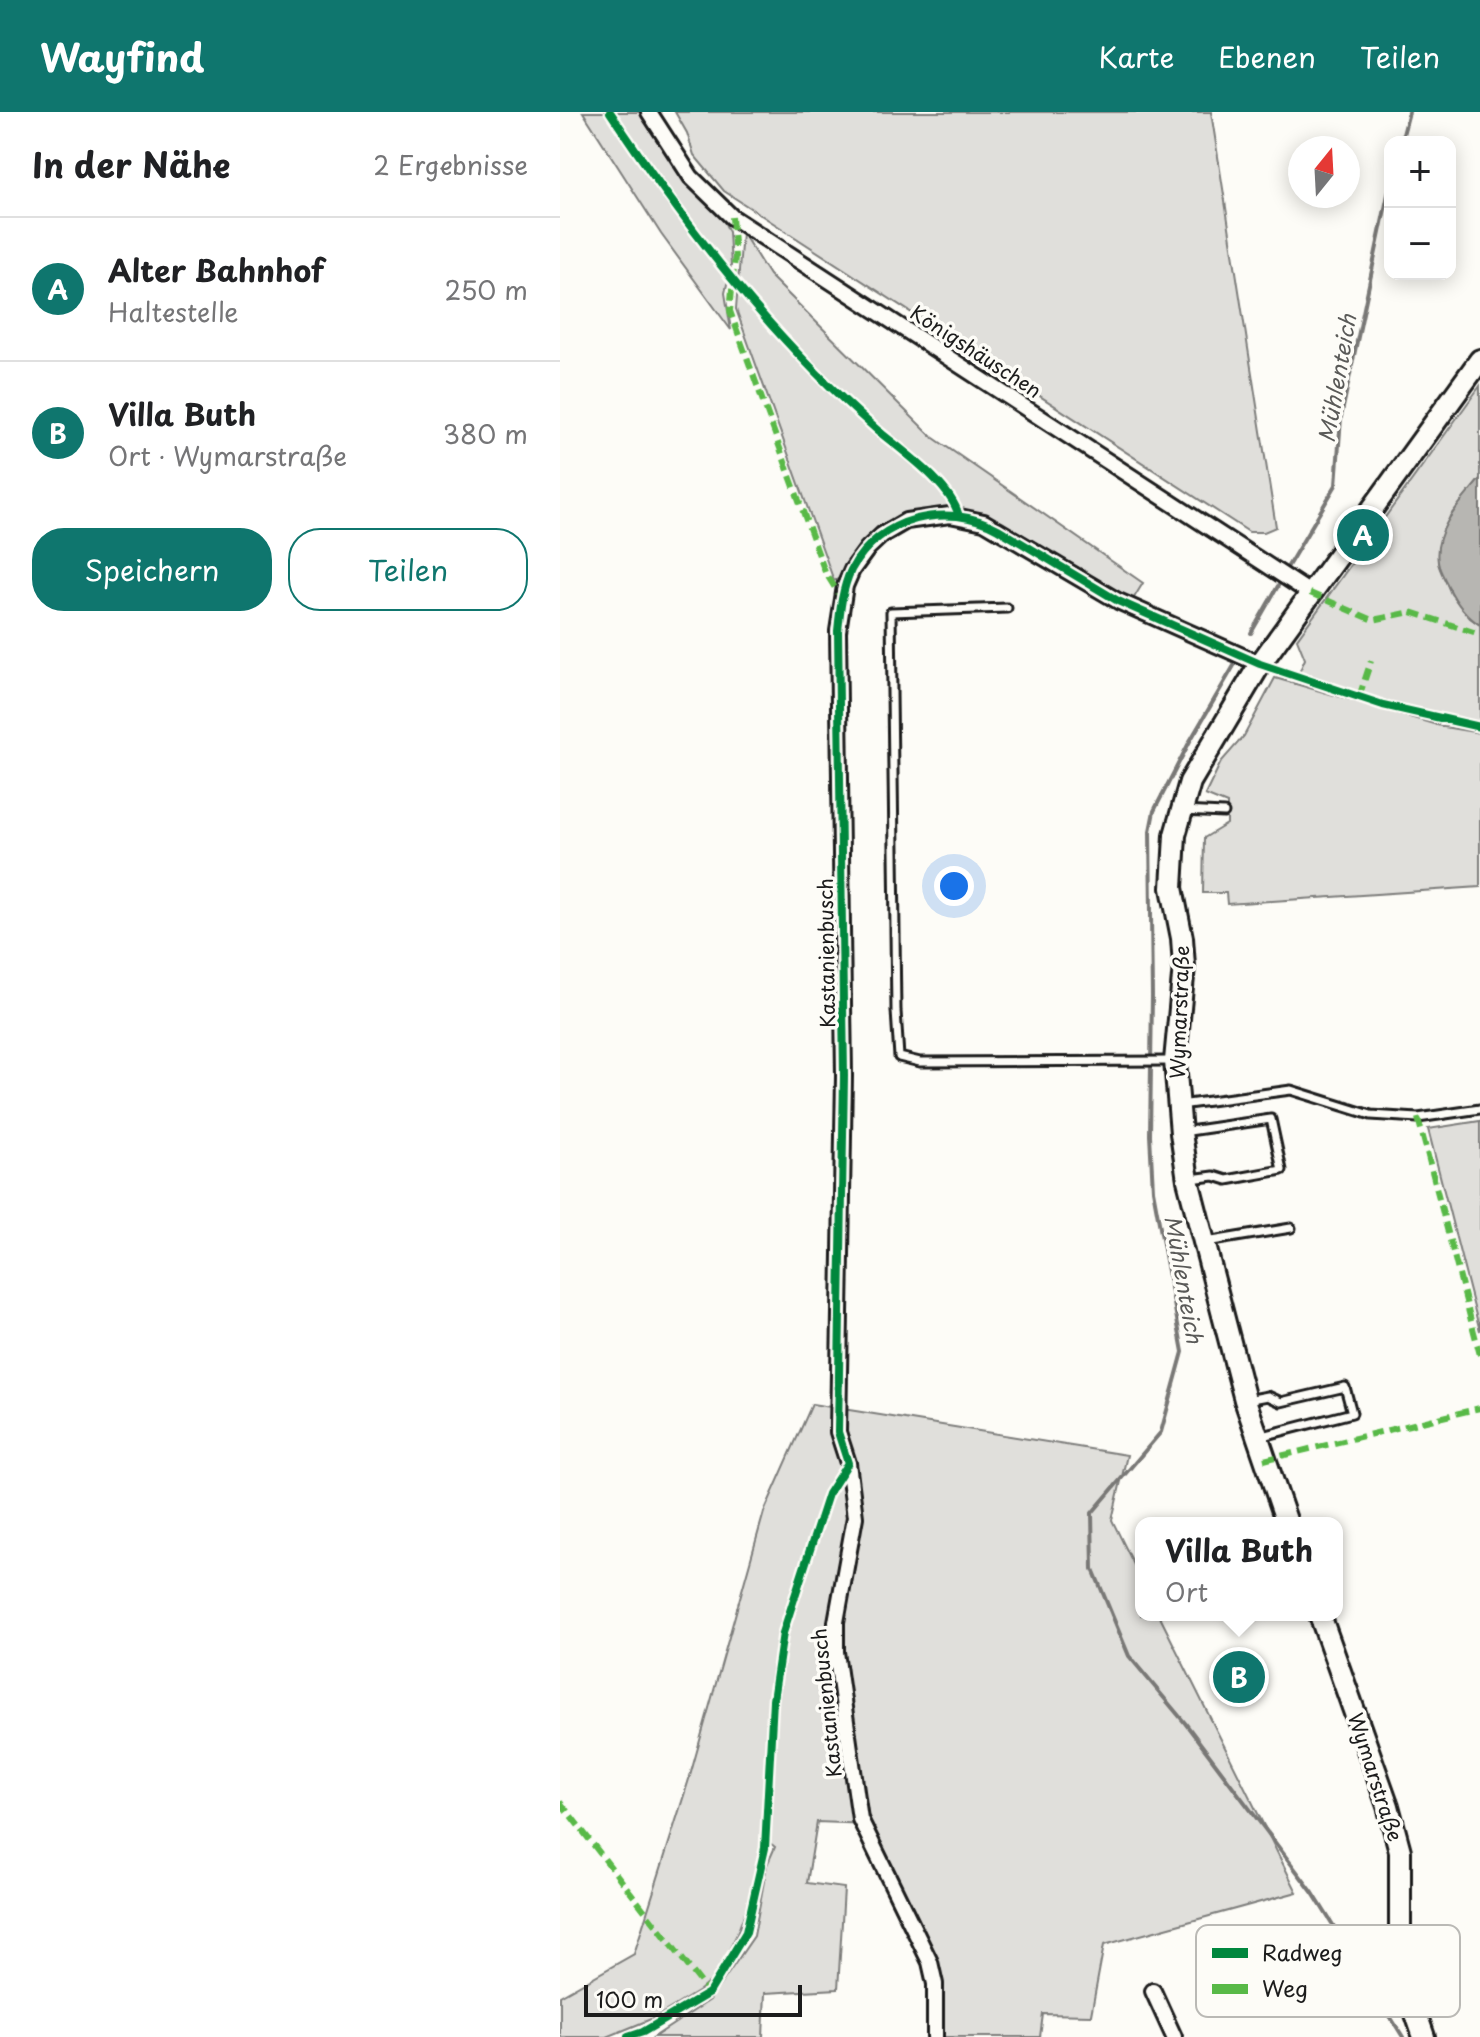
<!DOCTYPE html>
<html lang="de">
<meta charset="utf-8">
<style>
body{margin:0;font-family:"Playpen Sans",sans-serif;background:#f6f6f6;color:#202124}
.controls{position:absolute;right:24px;top:24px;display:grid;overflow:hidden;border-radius:16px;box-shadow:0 4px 20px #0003}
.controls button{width:72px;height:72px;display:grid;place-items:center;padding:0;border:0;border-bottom:2px solid #e0e0e0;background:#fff;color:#202124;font:40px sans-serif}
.compass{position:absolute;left:728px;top:24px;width:72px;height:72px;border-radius:50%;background:#fff;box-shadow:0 4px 20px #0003;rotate:18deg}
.scale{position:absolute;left:24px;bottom:20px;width:218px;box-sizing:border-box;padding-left:8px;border:4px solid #1c1c1c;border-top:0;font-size:22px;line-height:28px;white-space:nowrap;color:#1c1c1c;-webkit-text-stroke:6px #fdfcf7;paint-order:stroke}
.you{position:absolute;left:394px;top:774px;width:28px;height:28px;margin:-20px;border:6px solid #fff;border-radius:50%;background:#1a73e8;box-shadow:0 0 0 12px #1a73e833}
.badge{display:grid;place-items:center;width:52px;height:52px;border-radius:50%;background:#0f766e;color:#fff;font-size:26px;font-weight:700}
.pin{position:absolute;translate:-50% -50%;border:4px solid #fff;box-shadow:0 2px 8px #0006}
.popup{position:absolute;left:575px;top:1405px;width:208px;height:104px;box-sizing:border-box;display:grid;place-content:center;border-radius:16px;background:#fff;filter:drop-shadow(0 2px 6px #0005);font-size:26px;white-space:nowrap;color:#757577}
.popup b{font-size:30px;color:#202124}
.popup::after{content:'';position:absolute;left:50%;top:100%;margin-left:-16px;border:16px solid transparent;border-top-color:#fff}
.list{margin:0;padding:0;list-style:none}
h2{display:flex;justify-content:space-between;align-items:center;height:104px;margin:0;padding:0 32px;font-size:34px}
h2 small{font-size:26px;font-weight:400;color:#757577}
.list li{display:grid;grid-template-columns:52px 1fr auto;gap:24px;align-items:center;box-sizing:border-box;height:144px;padding:0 32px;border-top:2px solid #e0e0e0}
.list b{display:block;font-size:30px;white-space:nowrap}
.list p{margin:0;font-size:26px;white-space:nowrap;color:#757577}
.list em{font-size:26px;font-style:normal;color:#757577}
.actions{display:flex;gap:16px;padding:24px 32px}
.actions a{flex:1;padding:18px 0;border:2px solid #0f766e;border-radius:32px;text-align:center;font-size:28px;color:#0f766e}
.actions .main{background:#0f766e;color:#fff}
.map{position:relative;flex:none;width:920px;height:1925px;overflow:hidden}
header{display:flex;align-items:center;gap:48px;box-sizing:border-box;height:112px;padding:0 40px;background:#0f766e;color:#fff}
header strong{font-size:38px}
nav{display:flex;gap:44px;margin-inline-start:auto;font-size:28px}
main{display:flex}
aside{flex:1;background:#fff}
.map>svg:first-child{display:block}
</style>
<header>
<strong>Wayfind</strong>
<nav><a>Karte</a><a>Ebenen</a><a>Teilen</a></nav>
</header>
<main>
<aside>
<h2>In der Nähe<small>2 Ergebnisse</small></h2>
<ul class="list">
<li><span class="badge">A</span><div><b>Alter Bahnhof</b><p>Haltestelle</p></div><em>250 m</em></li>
<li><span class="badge">B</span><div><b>Villa Buth</b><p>Ort · Wymarstraße</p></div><em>380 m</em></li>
</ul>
<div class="actions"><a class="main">Speichern</a><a>Teilen</a></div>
</aside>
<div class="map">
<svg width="920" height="1925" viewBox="0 0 920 1925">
<rect width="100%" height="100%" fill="#fdfcf7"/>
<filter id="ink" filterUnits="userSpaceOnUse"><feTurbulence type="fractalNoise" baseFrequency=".0125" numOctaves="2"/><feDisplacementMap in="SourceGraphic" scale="16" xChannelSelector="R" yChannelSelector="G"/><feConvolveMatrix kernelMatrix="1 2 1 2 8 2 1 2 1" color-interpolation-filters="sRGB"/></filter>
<g filter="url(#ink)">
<g fill="#e0dfdb" stroke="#7e7e7c" stroke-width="2">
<polygon points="23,0 87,0 160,101 169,120 171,154 165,181 171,218 101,122"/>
<polygon points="115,0 651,0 716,415 704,420 689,420 164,79 134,43 127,21"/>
<polygon points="182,120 209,163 371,324 583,471 572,489 442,410 384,396 356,401 283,465 274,469 176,197"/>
<polygon points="920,274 920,367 890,404 878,451 891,482 910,506 920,513 920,612 891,607 738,563 745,547 737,527"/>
<polygon points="715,566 884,615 920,621 920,775 667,792 666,781 643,781 644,726 667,712 667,692 645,683 661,650 684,624"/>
<polygon points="920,1009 920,1219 868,1017"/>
<polygon points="252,1292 567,1343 552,1408 581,1467 581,1503 599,1503 737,1780 544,1833 531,1903 483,1902 480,1925 378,1925 377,1859 309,1712 257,1710 247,1771 284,1776 278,1877 205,1881 203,1925 94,1925 150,1888 194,1824 207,1753 215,1735 203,1725 188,1791 177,1822 155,1865 139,1879 96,1905 47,1925 0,1925 0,1884 74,1842 130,1664 204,1400"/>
</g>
<path fill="#b7b6b2" stroke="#797876" stroke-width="2" d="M 920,367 L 920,513 C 906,504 895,489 888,474 C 885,467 879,458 878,450 C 873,418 901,390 920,367 Z"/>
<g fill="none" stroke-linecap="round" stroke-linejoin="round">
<g stroke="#797876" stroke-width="4">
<polyline points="841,30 849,0"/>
<polyline points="728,454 776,373 781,305 830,73"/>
<polyline points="691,521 718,474"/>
<polyline points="675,552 630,629 594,699 590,719 592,884 590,1023 593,1078 623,1240 601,1320 532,1401 533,1457 569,1544 625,1611 753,1781 843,1925"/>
</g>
<defs>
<g id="service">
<polyline points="447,496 331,500 336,899 339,945 360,950 613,949"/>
<polyline points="622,699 664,701"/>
<polyline points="620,993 731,978 811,1003 858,1006 920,997"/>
<polyline points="622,1020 711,1007 722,1058 667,1068 654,1064 631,1067"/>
<polyline points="646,1130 731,1116"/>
<polyline points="687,1288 708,1284 721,1290 785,1275 792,1301 699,1325"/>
</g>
<g id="minor">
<polyline points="89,0 131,65 172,105 750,481"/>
<polyline points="593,1879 614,1925"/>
<polyline points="375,1925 375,1872 370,1850 300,1707 276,1540 276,1510 295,1405 288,1351 278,1320 284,964 278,519 285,474 292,458 308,436 322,423 346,409 390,403 424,410 558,489 700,552"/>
</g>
<g id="secondary">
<polyline points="727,1411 685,1288 628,1068 621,1021 615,949 624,854 622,826 612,776 615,723 630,670 700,552 920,248"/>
<polyline points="760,1503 828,1694 840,1739 840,1828 847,1876 864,1925"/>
</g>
</defs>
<use href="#service" stroke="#1c1c1c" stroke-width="13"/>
<use href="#minor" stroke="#1c1c1c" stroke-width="20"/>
<use href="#secondary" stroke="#1c1c1c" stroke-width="26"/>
<use href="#service" stroke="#fdfcf7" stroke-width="7"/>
<use href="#minor" stroke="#fdfcf7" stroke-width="14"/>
<use href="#secondary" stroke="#fdfcf7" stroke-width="20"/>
<g stroke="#58b947" stroke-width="6" stroke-dasharray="12 6" stroke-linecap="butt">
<polyline points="172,105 175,145 170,199 265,460 282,487"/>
<polyline points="750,481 813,508 851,500 920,522"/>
<polyline points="799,585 811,549"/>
<polyline points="858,1006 920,1243"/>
<polyline points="704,1348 920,1296"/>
<polyline points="0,1690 149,1881"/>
</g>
<defs>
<g id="cycleway">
<path d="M 50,0 C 126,115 212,226 316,317 C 342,339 390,371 399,404"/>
<path d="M 68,1925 L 83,1920 L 149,1881 L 186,1820 L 205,1736 L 213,1588 L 223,1521 L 268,1382 L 288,1351 L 278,1320 L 284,964 L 278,519 C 280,499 282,477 291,458 C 319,405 387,389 438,417 L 558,489 L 700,552 L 823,593 L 920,615"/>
</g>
</defs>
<use href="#cycleway" stroke="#fdfcf7" stroke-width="13"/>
<use href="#cycleway" stroke="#00873e" stroke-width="8"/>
</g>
</g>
<g text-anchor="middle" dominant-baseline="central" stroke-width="7" stroke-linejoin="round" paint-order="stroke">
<g font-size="20" fill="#1c1c1c" stroke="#fdfcf7">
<text transform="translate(416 239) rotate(33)">Königshäuschen</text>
<text transform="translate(266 841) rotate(-91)">Kastanienbusch</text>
<text transform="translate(619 900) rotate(-88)">Wymarstraße</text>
<text transform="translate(266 1591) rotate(-96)">Kastanienbusch</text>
<text transform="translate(816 1665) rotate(72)">Wymarstraße</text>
</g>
<g font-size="22" font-style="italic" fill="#5a5a58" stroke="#fdfcf7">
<text transform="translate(776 266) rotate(-80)">Mühlenteich</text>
<text transform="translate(625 1167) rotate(80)">Mühlenteich</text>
</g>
</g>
<rect x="636" y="1813" width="264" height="92" rx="12" fill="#fdfcf7" stroke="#bab9b5" stroke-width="2"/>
<rect x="652" y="1836" width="36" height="10" fill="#00873e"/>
<rect x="652" y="1872" width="36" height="10" fill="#58b947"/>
<g font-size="22" fill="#1c1c1c">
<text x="702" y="1849">Radweg</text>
<text x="702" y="1885">Weg</text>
</g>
</svg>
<div class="controls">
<button>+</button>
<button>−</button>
</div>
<svg class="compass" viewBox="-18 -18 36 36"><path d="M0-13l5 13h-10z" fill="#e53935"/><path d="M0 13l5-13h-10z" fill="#757577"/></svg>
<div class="scale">100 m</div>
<div class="you"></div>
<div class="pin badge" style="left:803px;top:423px">A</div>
<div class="pin badge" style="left:679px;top:1565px">B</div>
<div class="popup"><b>Villa Buth</b>Ort</div>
</div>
</main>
